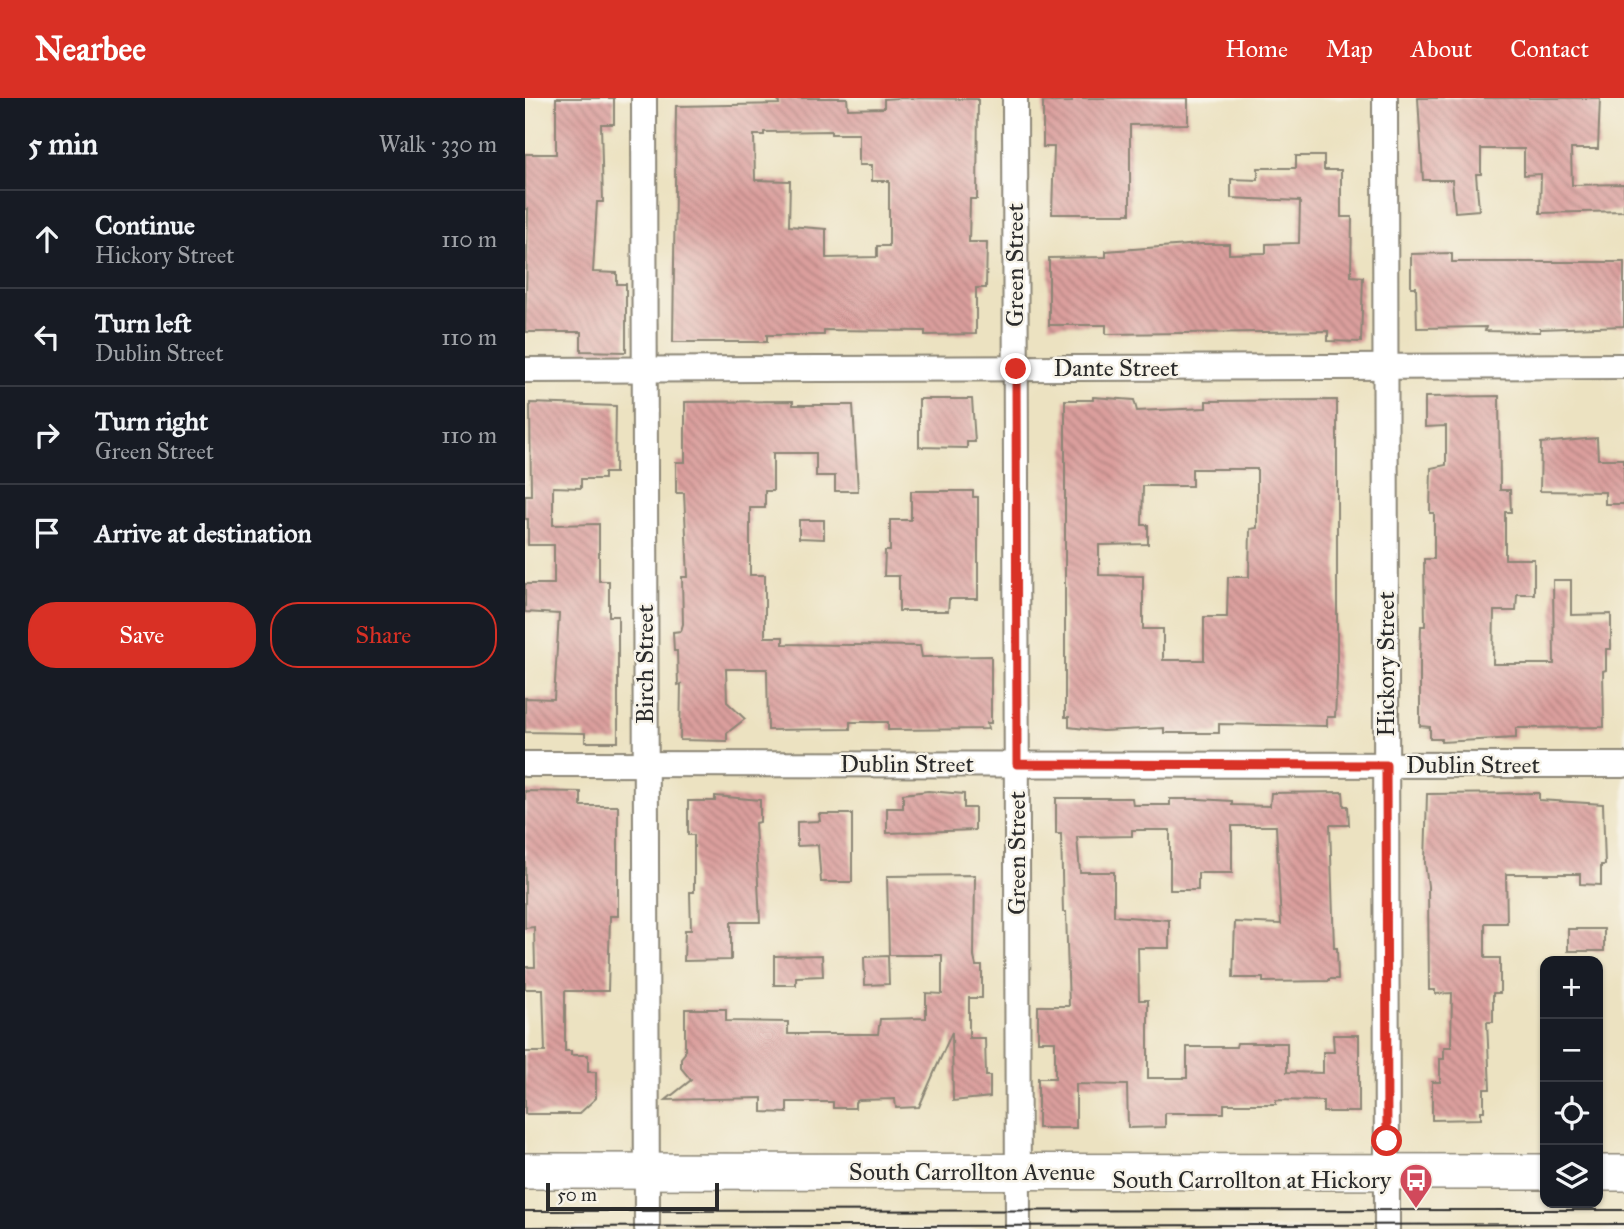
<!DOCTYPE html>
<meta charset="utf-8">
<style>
body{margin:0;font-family:"IM FELL Great Primer",serif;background:#20242c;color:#f1f3f6}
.controls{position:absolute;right:21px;bottom:21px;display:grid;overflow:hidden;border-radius:14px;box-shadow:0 2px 5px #0004}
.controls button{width:63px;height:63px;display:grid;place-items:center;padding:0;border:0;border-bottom:2px solid #363941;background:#171b24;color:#f1f3f6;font:35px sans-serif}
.scale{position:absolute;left:21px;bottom:18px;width:173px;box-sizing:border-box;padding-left:7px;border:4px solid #2b2b2b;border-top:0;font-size:19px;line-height:24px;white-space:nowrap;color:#2b2b2b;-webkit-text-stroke:5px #f7f3e8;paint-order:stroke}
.stop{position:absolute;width:21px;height:21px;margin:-16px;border:5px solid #d93025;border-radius:50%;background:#fff}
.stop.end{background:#d93025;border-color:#fff;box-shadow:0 2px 7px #0008}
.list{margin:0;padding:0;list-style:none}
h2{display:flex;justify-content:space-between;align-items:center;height:91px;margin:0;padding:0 28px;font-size:30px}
h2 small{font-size:23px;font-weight:400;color:#9ea1a6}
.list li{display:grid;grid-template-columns:46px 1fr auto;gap:21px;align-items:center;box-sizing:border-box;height:98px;padding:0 28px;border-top:2px solid #363941}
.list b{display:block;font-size:26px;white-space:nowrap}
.list p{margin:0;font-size:23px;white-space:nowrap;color:#9ea1a6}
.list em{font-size:23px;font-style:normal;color:#9ea1a6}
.actions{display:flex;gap:14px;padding:21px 28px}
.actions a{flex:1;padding:16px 0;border:2px solid #d93025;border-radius:28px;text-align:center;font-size:24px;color:#d93025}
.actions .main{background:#d93025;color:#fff}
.icon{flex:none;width:38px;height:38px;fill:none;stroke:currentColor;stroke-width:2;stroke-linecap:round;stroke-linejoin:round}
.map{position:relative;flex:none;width:1099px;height:1131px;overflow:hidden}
header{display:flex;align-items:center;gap:42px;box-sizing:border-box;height:98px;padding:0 35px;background:#d93025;color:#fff}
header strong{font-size:33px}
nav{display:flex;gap:38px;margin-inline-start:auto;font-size:24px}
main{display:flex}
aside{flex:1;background:#171b24}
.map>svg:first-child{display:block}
</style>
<header>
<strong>Nearbee</strong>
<nav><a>Home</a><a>Map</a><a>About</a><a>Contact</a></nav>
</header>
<main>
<aside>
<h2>5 min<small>Walk · 330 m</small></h2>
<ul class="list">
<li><svg class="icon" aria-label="ahead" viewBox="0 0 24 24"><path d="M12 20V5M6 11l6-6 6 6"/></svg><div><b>Continue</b><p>Hickory Street</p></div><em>110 m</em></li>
<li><svg class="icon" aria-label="left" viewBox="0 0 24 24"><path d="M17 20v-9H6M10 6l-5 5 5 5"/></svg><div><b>Turn left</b><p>Dublin Street</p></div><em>110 m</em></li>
<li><svg class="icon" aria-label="right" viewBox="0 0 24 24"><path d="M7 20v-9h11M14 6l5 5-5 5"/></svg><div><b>Turn right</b><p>Green Street</p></div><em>110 m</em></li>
<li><svg class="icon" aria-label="arrive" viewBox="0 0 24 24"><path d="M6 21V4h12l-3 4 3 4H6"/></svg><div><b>Arrive at destination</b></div></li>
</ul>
<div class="actions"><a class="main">Save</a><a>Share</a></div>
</aside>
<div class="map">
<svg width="1099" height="1131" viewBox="0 0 1099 1131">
<defs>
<pattern id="building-back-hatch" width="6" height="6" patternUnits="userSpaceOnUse" patternTransform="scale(1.75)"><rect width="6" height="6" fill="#db9f9d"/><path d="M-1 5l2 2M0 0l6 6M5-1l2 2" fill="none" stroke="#b28280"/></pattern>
</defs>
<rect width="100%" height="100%" fill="#f7f3e8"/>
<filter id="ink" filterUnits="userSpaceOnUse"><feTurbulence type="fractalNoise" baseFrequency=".0143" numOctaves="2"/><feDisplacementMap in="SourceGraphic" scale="14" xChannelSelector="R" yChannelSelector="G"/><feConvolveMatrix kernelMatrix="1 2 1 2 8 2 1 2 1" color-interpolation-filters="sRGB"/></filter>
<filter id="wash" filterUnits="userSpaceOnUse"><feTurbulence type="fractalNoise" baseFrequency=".00686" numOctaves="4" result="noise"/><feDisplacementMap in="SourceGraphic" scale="28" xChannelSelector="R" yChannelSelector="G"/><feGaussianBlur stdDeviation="1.57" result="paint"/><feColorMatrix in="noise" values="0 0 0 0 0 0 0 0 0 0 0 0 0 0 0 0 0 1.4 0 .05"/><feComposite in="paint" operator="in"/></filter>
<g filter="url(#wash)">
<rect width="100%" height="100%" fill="#ece2c1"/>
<g id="blocks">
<g fill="url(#building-back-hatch)" fill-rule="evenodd">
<polygon points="31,0 89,0 89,26 76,26 78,104 72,104 68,174 92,175 92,186 101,186 101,254 56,253 56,234 0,234 3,111 0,111 0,56 31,56"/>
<path d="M 253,0 L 322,0 L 323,11 L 359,10 L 359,1 L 373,0 L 453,1 L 452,101 L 445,101 L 444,144 L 462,144 L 461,190 L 451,190 L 451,236 L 400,237 L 400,233 L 299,232 L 299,237 L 242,237 L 242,244 L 148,244 L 151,8 L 254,6 ZM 306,33 L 306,36 L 334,36 L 334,67 L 347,67 L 347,83 L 364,83 L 364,148 L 352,148 L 352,159 L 301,160 L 301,131 L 264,128 L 265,83 L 230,82 L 229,37 L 239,37 L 239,34 Z"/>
<polygon points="547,0 663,0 663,26 605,27 605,116 527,116 529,49 518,49 518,4 547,4"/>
<polygon points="893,0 1075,0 1073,51 1046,51 1047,87 1099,86 1099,113 1015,115 1016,76 999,77 999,51 956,51 956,76 951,76 954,112 930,114 927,82 898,82"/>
<polygon points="771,58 799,58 799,72 816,72 816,119 827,119 826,178 838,179 836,244 803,243 803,233 581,236 581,227 524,227 524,160 581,159 581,153 677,146 704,146 704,156 741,155 741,146 774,145 775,103 706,100 706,81 733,82 733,70 771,70"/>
<polygon points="927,155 927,164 1099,164 1099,228 1015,231 1015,234 960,233 961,229 892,230 891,189 886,189 886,156"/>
<polygon points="974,298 975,392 985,392 986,414 980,414 980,461 1009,461 1009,496 992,496 991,513 969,513 968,566 1029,566 1028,482 1046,482 1046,517 1086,516 1086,551 1081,551 1081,572 1078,573 1079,629 991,630 991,640 916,644 916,641 905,641 905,629 895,628 895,561 896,528 900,528 899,461 909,461 909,415 905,415 906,370 921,367 921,328 900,329 900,299"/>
<path d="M 568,299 L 609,302 L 612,313 L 681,310 L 681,303 L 812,302 L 812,580 L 810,619 L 802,619 L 802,628 L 694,626 L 694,635 L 639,635 L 639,630 L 577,633 L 544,629 L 544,619 L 540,619 L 540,302 L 568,302 ZM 667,371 L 732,371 L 732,430 L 725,431 L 724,479 L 703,479 L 702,519 L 679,519 L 679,562 L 638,562 L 638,531 L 618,531 L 618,478 L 574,477 L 574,447 L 623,446 L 623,427 L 617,427 L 618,388 L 667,388 Z"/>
<polygon points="394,301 447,301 450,344 442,344 442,350 394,349"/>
<polygon points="268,303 268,307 328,307 333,393 310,393 310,378 291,378 291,355 248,355 248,393 240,393 240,410 225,410 225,477 240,477 240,539 258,539 258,546 395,548 397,559 466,558 466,625 462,625 463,631 363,632 363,624 325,624 325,631 243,632 242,571 201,571 202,604 220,621 202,635 202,643 155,642 156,586 153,587 152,553 149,553 148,534 156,533 158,526 157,479 163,479 159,395 151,395 151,364 160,364 160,304"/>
<polygon points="5,305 91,308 90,375 79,375 79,381 56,381 56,390 28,389 28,427 74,426 74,483 84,483 84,518 93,518 93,644 60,644 60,635 0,634 0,600 29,601 34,516 0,514 0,486 29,486 29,447 3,447 3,421 0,421 0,397 6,397"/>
<polygon points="1072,340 1073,361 1099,361 1099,406 1080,406 1080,394 1015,393 1016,345"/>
<polygon points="386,393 448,393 448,399 453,399 453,501 424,501 423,513 374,513 374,478 359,478 360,453 365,453 365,422 386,422"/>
<polygon points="274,422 299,422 299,441 274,440"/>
<polygon points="0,693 56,694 56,708 93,708 93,818 85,818 83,893 40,893 40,953 46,953 46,957 63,957 63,974 71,974 71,1000 54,1016 0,1016 0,954 20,954 18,891 0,891 0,869 10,869 9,829 0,830"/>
<polygon points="403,693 439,696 439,710 450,710 450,732 362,735 362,710 378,710 378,696"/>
<polygon points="818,694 819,708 823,708 824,727 805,727 809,850 812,850 813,881 804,881 804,883 738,884 738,880 708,880 710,824 756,826 751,728 707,728 707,775 673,775 673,792 645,792 645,732 607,732 607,738 552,739 555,774 589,774 589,818 644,822 644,850 613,850 614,902 623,902 623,980 662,980 662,949 711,949 712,945 762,945 762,974 798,975 798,954 809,954 808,937 834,937 834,1014 798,1014 798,1003 751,1002 751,1006 699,1006 699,1015 640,1015 640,1029 603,1030 602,987 551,986 551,1030 513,1030 513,980 530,980 530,943 513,943 513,908 544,908 541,814 538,814 536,736 531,736 531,700 607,700 608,707 645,707 645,701 674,701 707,703 707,707 745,708 746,695"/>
<polygon points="1014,695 1014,702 1078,706 1080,767 1076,767 1076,787 1055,786 1055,776 981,776 982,825 960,825 960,860 975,860 975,895 968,895 968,924 962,924 965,991 959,991 959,1013 956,1013 956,1021 907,1022 907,984 915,984 915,961 919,961 919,949 926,949 927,895 910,896 910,892 904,892 903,788 900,765 902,696"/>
<polygon points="190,698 235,702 235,724 230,725 235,824 206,824 206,862 159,863 160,832 166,832 165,794 169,794 169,737 163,737 163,703 190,703"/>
<polygon points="294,716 327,716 327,784 296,784 293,747 272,748 272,724 295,723"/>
<polygon points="450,777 449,859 451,868 457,868 457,900 444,900 444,940 460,940 461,978 465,978 465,999 428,1003 427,934 394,1009 371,1010 370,1001 334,1002 330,1004 330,1010 308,1010 308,1004 262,1004 262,1015 237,1014 237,1000 141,1002 166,982 156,970 156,960 160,955 160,911 201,911 201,923 263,924 263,936 353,936 355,921 401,920 401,895 417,896 417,857 364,857 362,778"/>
<rect x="1043" y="831" width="36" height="22"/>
<polygon points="297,857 298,878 271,879 271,887 249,887 249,858"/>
<polygon points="363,858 364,886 340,887 339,859"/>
</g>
</g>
</g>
<g filter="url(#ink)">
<use href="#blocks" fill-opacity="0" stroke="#8c8676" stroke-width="2"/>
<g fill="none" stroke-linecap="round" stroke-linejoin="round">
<defs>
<g id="minor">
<polyline points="119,0 122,1131"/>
<polyline points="490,0 493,1131"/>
<polyline points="860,0 862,1131"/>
<polyline points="0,272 1099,268"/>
<polyline points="0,666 1099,667"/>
</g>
<g id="secondary">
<polyline points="0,1073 1020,1074"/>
<polyline points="1073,1075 1099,1075"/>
</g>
</defs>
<use href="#minor" stroke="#8c8676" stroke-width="28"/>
<use href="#secondary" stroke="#8c8676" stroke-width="38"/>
<use href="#minor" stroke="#fff" stroke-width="24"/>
<use href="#secondary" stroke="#fff" stroke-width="35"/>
<g stroke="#2b2b2b" stroke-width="2">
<polyline points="0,1113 1099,1112"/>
<polyline points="0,1129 1099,1126"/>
</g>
</g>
</g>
<g fill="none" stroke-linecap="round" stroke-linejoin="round" filter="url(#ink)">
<polyline stroke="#d93025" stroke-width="9" points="491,271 492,666 861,667 862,1043"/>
</g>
<defs>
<symbol id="bus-pin" viewBox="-11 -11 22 30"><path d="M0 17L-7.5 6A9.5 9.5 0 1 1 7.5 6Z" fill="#d1495b" stroke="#f7f3e8"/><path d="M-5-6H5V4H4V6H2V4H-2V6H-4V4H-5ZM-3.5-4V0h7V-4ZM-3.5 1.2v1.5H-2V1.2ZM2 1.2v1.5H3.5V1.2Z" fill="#fff"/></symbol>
</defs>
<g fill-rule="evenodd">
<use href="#bus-pin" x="872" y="1063" width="38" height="52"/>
</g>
<g text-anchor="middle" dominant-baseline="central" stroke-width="5" stroke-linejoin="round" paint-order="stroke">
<g font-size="24" fill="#2b2b2b" stroke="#f7f3e8">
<text transform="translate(490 167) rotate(-90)">Green Street</text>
<text x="591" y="270">Dante Street</text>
<text transform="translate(120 566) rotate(-90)">Birch Street</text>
<text transform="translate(861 566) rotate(-90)">Hickory Street</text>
<text x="382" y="666">Dublin Street</text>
<text x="948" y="667">Dublin Street</text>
<text transform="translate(492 755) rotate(-90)">Green Street</text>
<text x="447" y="1074">South Carrollton Avenue</text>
</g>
<g font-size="24" fill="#2b2b2b" stroke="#f7f3e8" text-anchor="end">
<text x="866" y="1082">South Carrollton at Hickory</text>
</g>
</g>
</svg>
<div class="controls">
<button>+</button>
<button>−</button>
<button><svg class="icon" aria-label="locate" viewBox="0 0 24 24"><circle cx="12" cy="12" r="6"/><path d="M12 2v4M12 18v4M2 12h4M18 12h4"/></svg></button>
<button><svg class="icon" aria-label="layers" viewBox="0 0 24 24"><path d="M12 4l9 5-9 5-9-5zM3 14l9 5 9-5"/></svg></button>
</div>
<div class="scale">50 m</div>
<div class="stop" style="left:862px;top:1043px"></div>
<div class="stop end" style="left:491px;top:271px"></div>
</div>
</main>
